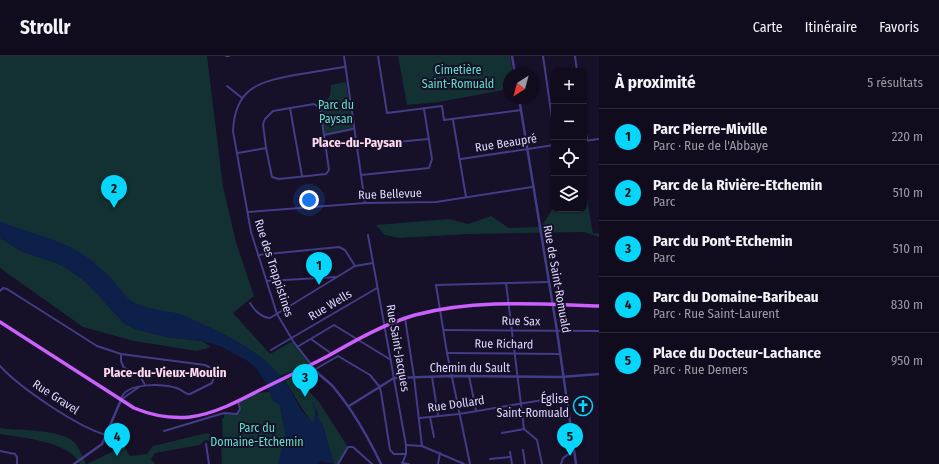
<!DOCTYPE html>
<html lang="fr">
<meta charset="utf-8">
<style>
body{margin:0;font-family:"Fira Sans Condensed",sans-serif;background:#191527;color:#f1f3f6}
.controls{position:absolute;right:12px;top:12px;display:grid;overflow:hidden;border-radius:8px;box-shadow:0 1px 3px #0004}
.controls button{width:36px;height:36px;display:grid;place-items:center;padding:0;border:0;border-bottom:1px solid #302c3c;background:#100c1e;color:#f1f3f6;font:20px sans-serif}
.compass{position:absolute;left:503px;top:12px;width:36px;height:36px;border-radius:50%;background:#100c1e;box-shadow:0 1px 3px #0004;rotate:216deg}
.you{position:absolute;left:309px;top:144px;width:14px;height:14px;margin:-10px;border:3px solid #fff;border-radius:50%;background:#1a73e8;box-shadow:0 0 0 6px #1a73e833}
.badge{display:grid;place-items:center;width:26px;height:26px;border-radius:50%;background:#06d5fc;color:#111;font-size:13px;font-weight:700}
.pin{position:absolute;translate:-50% -33px;filter:drop-shadow(0 1px 2px #0008)}
.pin::after{content:'';position:absolute;top:21px;width:14px;height:12px;background:inherit;clip-path:polygon(0 0,100% 0,50% 100%)}
.list{margin:0;padding:0;list-style:none}
h2{display:flex;justify-content:space-between;align-items:center;height:52px;margin:0;padding:0 16px;font-size:17px}
h2 small{font-size:13px;font-weight:400;color:#9c9ba4}
.list li{display:grid;grid-template-columns:26px 1fr auto;gap:12px;align-items:center;box-sizing:border-box;height:56px;padding:0 16px;border-top:1px solid #302c3c}
.list b{display:block;font-size:15px;white-space:nowrap}
.list p{margin:0;font-size:13px;white-space:nowrap;color:#9c9ba4}
.list em{font-size:13px;font-style:normal;color:#9c9ba4}
.icon{flex:none;width:22px;height:22px;fill:none;stroke:currentColor;stroke-width:2;stroke-linecap:round;stroke-linejoin:round}
.map{position:relative;flex:none;width:599px;height:408px;overflow:hidden}
header{display:flex;align-items:center;gap:24px;box-sizing:border-box;height:56px;padding:0 20px;background:#100c1e;border-bottom:1px solid #302c3c}
header strong{font-size:19px}
nav{display:flex;gap:22px;margin-inline-start:auto;font-size:14px}
main{display:flex}
aside{flex:1;background:#100c1e}
.map>svg:first-child{display:block}
</style>
<header>
<strong>Strollr</strong>
<nav><a>Carte</a><a>Itinéraire</a><a>Favoris</a></nav>
</header>
<main>
<div class="map">
<svg width="599" height="408" viewBox="0 0 599 408">
<rect width="100%" height="100%" fill="#161028"/>
<g fill="#133132">
<path d="M 0,0 L 207,0 L 223,131 L 236,186 L 254,240 L 233,257 L 270,298 L 293,285 L 316,316 L 303,329 L 319,346 L 348,391 L 338,408 L 334,408 L 323,370 L 318,362 L 317,352 L 314,365 L 312,366 C 301,353 295,339 285,325 L 309,310 L 279,320 L 233,290 L 147,263 L 77,206 L 0,172 Z"/>
<polygon points="398,0 510,0 513,18 509,18 509,33 439,46 407,49"/>
<polygon points="346,26 353,73 324,79 320,52 330,40 331,29"/>
<polygon points="584,136 586,136 593,178 599,177 599,181 584,176 469,178 399,182 385,179 376,169 449,163 468,168 491,160 509,172 541,171 554,151 554,153 584,153"/>
<polygon points="0,182 21,195 56,207 66,212 85,225 125,268 136,273 167,281 202,285 211,291 197,295 134,285 83,271 0,212"/>
<polygon points="269,336 280,349 286,381 278,408 222,408 221,388 205,384 200,389 155,397 151,403 155,408 87,408 124,390 130,400 147,398 153,390 207,377 223,384 222,363 224,362 224,357 239,357 240,351 237,346 255,337"/>
<path d="M 0,372 C 18,375 63,372 76,388 C 80,394 83,402 86,408 L 80,408 C 69,385 23,382 0,378 Z"/>
</g>
<path fill="#0d204a" d="M 0,165 C 28,178 61,182 87,201 C 96,208 106,217 114,225 C 120,233 126,242 135,247 C 151,255 169,253 185,260 C 224,278 258,291 285,326 C 291,334 295,343 300,352 C 303,357 308,361 312,366 L 314,365 L 315,355 L 312,346 L 314,347 L 318,362 L 323,370 L 334,408 L 321,405 L 318,408 L 278,408 L 286,381 L 280,349 L 272,344 L 265,325 L 254,310 L 246,304 L 220,290 L 202,285 L 167,281 L 136,273 L 125,268 L 85,225 L 66,212 L 56,207 L 21,195 L 0,182 Z"/>
<g fill="none" stroke-linecap="round" stroke-linejoin="round">
<g stroke="#433c86" stroke-width="2">
<polyline points="226,0 229,0"/>
<polyline points="344,0 365,147"/>
<polyline points="378,0 387,57 442,50 444,64 521,54"/>
<polyline points="543,0 554,76"/>
<polyline points="575,0 577,15"/>
<polyline points="227,30 242,42"/>
<polyline points="290,52 302,120"/>
<polyline points="453,64 466,141"/>
<polyline points="584,64 587,84"/>
<polyline points="584,85 599,83"/>
<polyline points="357,90 428,83"/>
<polyline points="266,92 263,68 265,63 273,55 314,48 320,52 324,79 353,73"/>
<polyline points="238,97 266,92 272,121 279,123 326,118 329,114 324,79"/>
<polyline points="461,103 554,89"/>
<polyline points="361,119 429,112 432,103 424,53"/>
<polyline points="248,156 365,147 436,146 532,131"/>
<polyline points="368,179 406,389 406,398 402,408"/>
<polyline points="258,199 339,191 345,194 355,210"/>
<polyline points="267,225 336,221"/>
<polyline points="506,227 524,373 537,384 542,408"/>
<path d="M 0,235 L 3,232 L 7,233 L 97,290 L 121,298 L 205,309 L 209,311 L 214,321 L 212,327 L 190,338 C 185,339 184,335 179,333 C 167,327 125,326 121,343"/>
<path d="M 250,247 C 254,254 262,262 270,262 L 355,210 L 373,207"/>
<polyline points="405,262 414,321 422,390"/>
<polyline points="444,274 599,275"/>
<polyline points="311,283 332,298"/>
<polyline points="297,291 334,269 391,304"/>
<polyline points="271,294 377,232"/>
<polyline points="447,297 560,298"/>
<polyline points="121,298 121,305 124,312 140,320 145,329"/>
<path d="M 311,308 L 293,285 L 277,258 L 251,176 L 233,75 C 235,32 258,26 295,19 C 311,16 327,14 344,11"/>
<path d="M 0,310 C 20,332 78,371 106,379"/>
<polyline points="314,314 338,300 370,319 379,330 381,336 390,394 394,398 406,398"/>
<polyline points="469,320 476,354"/>
<polyline points="432,321 438,359"/>
<polyline points="122,343 139,331"/>
<polyline points="430,361 434,381"/>
<polyline points="420,362 459,358 567,340"/>
<polyline points="164,375 224,357 237,358 240,353 238,345"/>
<polyline points="502,377 524,373"/>
<polyline points="206,388 209,408"/>
<polyline points="406,389 422,390 464,408"/>
<polyline points="523,394 525,408"/>
<polyline points="0,395 15,398 17,401 17,408"/>
<polyline points="510,396 512,408"/>
<polyline points="490,403 510,401"/>
<polyline points="402,407 409,408"/>
<polyline points="338,408 348,391 353,391 372,408"/>
<polyline points="438,408 440,397"/>
<polyline points="470,408 447,297 436,229 548,226"/>
<polyline points="561,408 563,402 574,394"/>
</g>
<g stroke="#433c86" stroke-width="2.5">
<polyline points="512,0 515,18"/>
<polyline points="519,42 557,275 576,408"/>
<path d="M 311,309 C 317,319 328,324 335,333 C 354,356 368,381 381,408"/>
<polyline points="349,350 394,322 452,320 561,321 599,318"/>
<polyline points="74,408 102,388 121,344"/>
</g>
<path stroke="#cb60fd" stroke-width="3.5" d="M 0,266 L 134,352 C 151,359 170,363 190,361 C 214,358 239,345 260,334 C 283,323 305,312 328,300 C 356,284 384,268 415,259 C 475,243 538,248 599,250"/>
</g>
<defs>
<symbol id="church-ring" viewBox="-11 -11 22 22"><circle r="9.5" fill="#161028" stroke="#06d5fc" stroke-width="1.5"/><path d="M-1.2-6h2.4v3.5h3.3v2.4h-3.3V6h-2.4V-.1h-3.3v-2.4h3.3Z" fill="#06d5fc"/></symbol>
</defs>
<g fill-rule="evenodd">
<use href="#church-ring" x="572" y="339" width="22" height="22"/>
</g>
<g text-anchor="middle" dominant-baseline="central" stroke-width="4" stroke-linejoin="round" paint-order="stroke">
<g font-size="12" fill="#63dfc7" stroke="#161028">
<text x="458" y="14">Cimetière<tspan x="458" dy="14">Saint-Romuald</tspan></text>
<text x="336" y="49">Parc du<tspan x="336" dy="14">Paysan</tspan></text>
<text x="257" y="372">Parc du<tspan x="257" dy="14">Domaine-Etchemin</tspan></text>
</g>
<g font-size="12" fill="#ded8fe" stroke="#161028">
<text transform="translate(506 87) rotate(-9)">Rue Beaupré</text>
<text transform="translate(390 138) rotate(-2)">Rue Bellevue</text>
<text transform="translate(274 212) rotate(72)">Rue des Trappistines</text>
<text transform="translate(557 223) rotate(80)">Rue de Saint-Romuald</text>
<text transform="translate(330 249) rotate(-31)">Rue Wells</text>
<text transform="translate(521 265) rotate(1)">Rue Sax</text>
<text transform="translate(504 288) rotate(1)">Rue Richard</text>
<text transform="translate(398 292) rotate(80)">Rue Saint-Jacques</text>
<text x="470" y="312">Chemin du Sault</text>
<text transform="translate(56 341) rotate(33)">Rue Gravel</text>
<text transform="translate(456 348) rotate(-8)">Rue Dollard</text>
</g>
<g font-size="12" fill="#ded8fe" stroke="#161028" text-anchor="end">
<text x="569" y="343">Église<tspan x="569" dy="14">Saint-Romuald</tspan></text>
</g>
<g font-size="13" font-weight="bold" fill="#ffdaef" stroke="#161028">
<text x="357" y="86">Place-du-Paysan</text>
<text x="165" y="316">Place-du-Vieux-Moulin</text>
</g>
</g>
</svg>
<div class="controls">
<button>+</button>
<button>−</button>
<button><svg class="icon" aria-label="locate" viewBox="0 0 24 24"><circle cx="12" cy="12" r="6"/><path d="M12 2v4M12 18v4M2 12h4M18 12h4"/></svg></button>
<button><svg class="icon" aria-label="layers" viewBox="0 0 24 24"><path d="M12 4l9 5-9 5-9-5zM3 14l9 5 9-5"/></svg></button>
</div>
<svg class="compass" viewBox="-18 -18 36 36"><path d="M0-13l5 13h-10z" fill="#e53935"/><path d="M0 13l5-13h-10z" fill="#9c9ba4"/></svg>
<div class="you"></div>
<div class="pin badge" style="left:319px;top:229px">1</div>
<div class="pin badge" style="left:114px;top:152px">2</div>
<div class="pin badge" style="left:305px;top:341px">3</div>
<div class="pin badge" style="left:117px;top:400px">4</div>
<div class="pin badge" style="left:570px;top:400px">5</div>
</div>
<aside>
<h2>À proximité<small>5 résultats</small></h2>
<ul class="list">
<li><span class="badge">1</span><div><b>Parc Pierre-Miville</b><p>Parc · Rue de l'Abbaye</p></div><em>220 m</em></li>
<li><span class="badge">2</span><div><b>Parc de la Rivière-Etchemin</b><p>Parc</p></div><em>510 m</em></li>
<li><span class="badge">3</span><div><b>Parc du Pont-Etchemin</b><p>Parc</p></div><em>510 m</em></li>
<li><span class="badge">4</span><div><b>Parc du Domaine-Baribeau</b><p>Parc · Rue Saint-Laurent</p></div><em>830 m</em></li>
<li><span class="badge">5</span><div><b>Place du Docteur-Lachance</b><p>Parc · Rue Demers</p></div><em>950 m</em></li>
</ul>
</aside>
</main>
